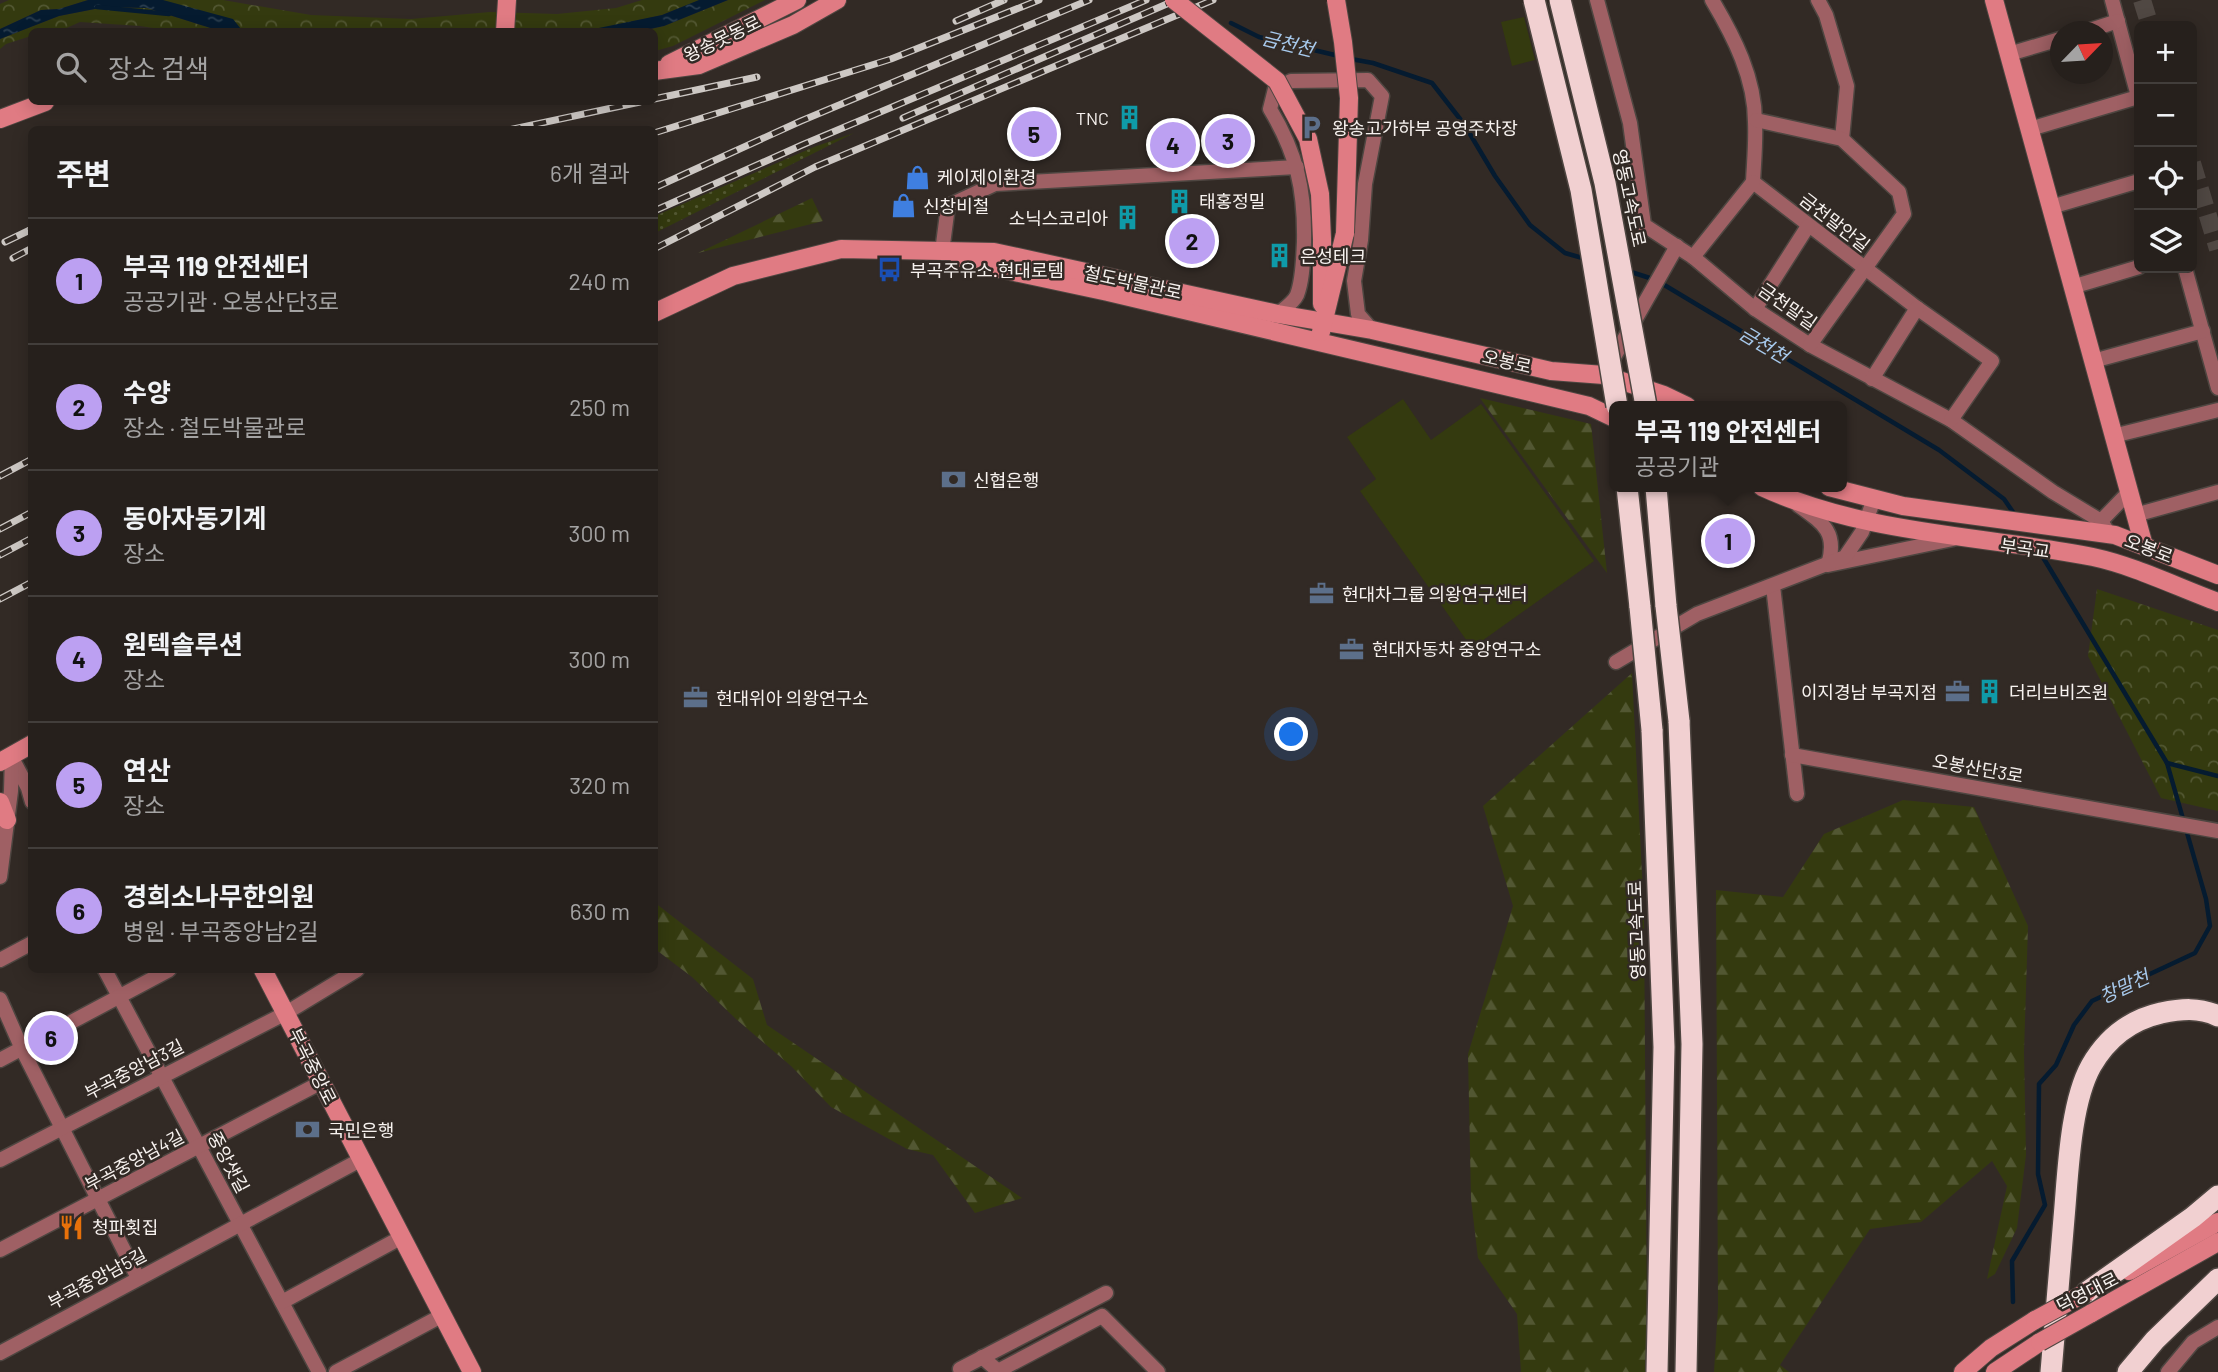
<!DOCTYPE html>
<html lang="ko">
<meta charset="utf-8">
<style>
body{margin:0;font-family:Barlow,"Noto Sans KR",sans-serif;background:#2e2825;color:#f1f3f6}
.controls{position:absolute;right:21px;top:21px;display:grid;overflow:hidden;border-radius:10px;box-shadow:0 4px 18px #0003}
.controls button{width:63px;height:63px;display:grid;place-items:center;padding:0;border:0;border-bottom:2px solid #423e3b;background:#26201c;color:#f1f3f6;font:35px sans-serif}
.compass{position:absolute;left:2050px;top:21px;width:63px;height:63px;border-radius:50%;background:#26201c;box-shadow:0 4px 18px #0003;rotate:65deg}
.you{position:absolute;left:1292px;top:735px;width:24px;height:24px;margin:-18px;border:5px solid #fff;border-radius:50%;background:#1a73e8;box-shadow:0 0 0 10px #1a73e833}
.badge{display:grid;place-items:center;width:46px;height:46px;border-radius:50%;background:#bca0f2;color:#111;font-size:23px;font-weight:700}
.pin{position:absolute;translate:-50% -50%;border:4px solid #fff;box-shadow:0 2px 7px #0006}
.popup{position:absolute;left:1609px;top:401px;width:238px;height:91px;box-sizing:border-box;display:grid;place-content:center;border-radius:10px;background:#26201c;filter:drop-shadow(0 2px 5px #0005);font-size:23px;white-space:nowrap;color:#a4a3a3}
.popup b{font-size:26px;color:#f1f3f6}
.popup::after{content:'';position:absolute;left:50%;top:100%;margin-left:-14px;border:14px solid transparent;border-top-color:#26201c}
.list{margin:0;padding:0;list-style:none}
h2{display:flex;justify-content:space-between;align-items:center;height:91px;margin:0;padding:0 28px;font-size:30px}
h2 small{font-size:23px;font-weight:400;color:#a4a3a3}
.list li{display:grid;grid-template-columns:46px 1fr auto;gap:21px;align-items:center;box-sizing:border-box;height:126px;padding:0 28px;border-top:2px solid #423e3b}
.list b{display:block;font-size:26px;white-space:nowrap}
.list p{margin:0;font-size:23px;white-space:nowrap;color:#a4a3a3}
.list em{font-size:23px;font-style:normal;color:#a4a3a3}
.icon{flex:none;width:38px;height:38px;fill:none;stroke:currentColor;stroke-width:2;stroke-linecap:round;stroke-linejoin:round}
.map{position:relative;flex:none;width:2218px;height:1372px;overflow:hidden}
.search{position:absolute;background:#26201c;box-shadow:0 4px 18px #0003;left:28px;top:28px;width:630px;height:77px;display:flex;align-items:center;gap:18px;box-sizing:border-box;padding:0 24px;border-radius:10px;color:#a4a3a3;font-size:26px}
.panel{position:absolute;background:#26201c;box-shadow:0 4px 18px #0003;left:28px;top:126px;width:630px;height:847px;border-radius:10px}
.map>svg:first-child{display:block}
</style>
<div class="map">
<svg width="2218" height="1372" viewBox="0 0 2218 1372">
<defs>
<pattern id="grass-dots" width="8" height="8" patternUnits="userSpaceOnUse" patternTransform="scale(1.75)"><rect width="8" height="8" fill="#343a0f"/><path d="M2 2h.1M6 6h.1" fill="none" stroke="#525732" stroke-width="1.8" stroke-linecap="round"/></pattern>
<pattern id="forest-firs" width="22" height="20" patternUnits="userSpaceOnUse" patternTransform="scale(1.75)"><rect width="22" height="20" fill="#343a0f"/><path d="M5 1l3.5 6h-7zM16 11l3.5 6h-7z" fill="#525732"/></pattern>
<pattern id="park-crowns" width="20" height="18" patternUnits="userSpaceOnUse" patternTransform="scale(1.75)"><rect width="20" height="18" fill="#343a0f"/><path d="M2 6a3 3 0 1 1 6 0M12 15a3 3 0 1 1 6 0" fill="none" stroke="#525732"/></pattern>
<pattern id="water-ripples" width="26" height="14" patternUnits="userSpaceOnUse" patternTransform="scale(1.75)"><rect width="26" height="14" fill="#051b30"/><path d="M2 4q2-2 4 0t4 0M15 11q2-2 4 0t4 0" fill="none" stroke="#2a3d4e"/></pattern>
</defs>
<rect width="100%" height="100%" fill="#322a25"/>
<polygon fill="url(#grass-dots)" points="854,133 655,233 655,216 814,147"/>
<g fill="url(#forest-firs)">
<polygon points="812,198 823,221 698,253"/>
<polygon points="1480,398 1591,424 1607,573"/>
<polygon points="1632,673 1644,915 1647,1328 1645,1372 1521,1372 1517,1314 1478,1258 1471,1199 1468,1054 1513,906 1483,806"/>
<polygon points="1903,800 1974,807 2028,926 2024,1052 2026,1155 2017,1228 1995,1274 1987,1279 2007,1186 1992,1161 1921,1222 1870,1229 1780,1365 1789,1372 1714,1372 1718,1308 1716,890 1783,897 1824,834"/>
<polygon points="654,902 753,979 767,1025 1022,1198 975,1213 933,1155 907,1149 831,1107 791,1066 736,1019 692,977 655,949"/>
</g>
<g fill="url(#park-crowns)">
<polygon points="9,0 88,0 59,9 41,10 0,29 0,4"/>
<polygon points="159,0 223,0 311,15 411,19 490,12 557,14 616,8 642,0 700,0 662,15 584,32 253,31 241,29"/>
<polygon points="728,0 765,0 673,46 655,51 654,32 640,32 664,26"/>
<polygon points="105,7 147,8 220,31 173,31 140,26 80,22 60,31 32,32 31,36 6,44 0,49 0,39 59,16"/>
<polygon points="2097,589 2218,630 2218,811 2161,798 2088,656"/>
</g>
<g fill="#343a0f">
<polygon points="1524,17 1535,60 1512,66 1501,22"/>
<polygon points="1403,399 1431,440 1481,404 1594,561 1472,648 1360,491 1376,479 1347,437"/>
</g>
<g fill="url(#water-ripples)">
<polygon points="88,0 163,0 233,19 241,29 253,31 220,31 147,8 105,7 59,16 0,39 0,29 41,10 59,9"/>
<polygon points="699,0 728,0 664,26 640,31 584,31 662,15"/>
</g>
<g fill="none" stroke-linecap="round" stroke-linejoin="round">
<g stroke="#051b30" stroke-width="4.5">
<polyline points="97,7 169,14"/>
<polyline points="1231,23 1259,37 1339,56"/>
<polyline points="1351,59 1373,63 1432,83 1464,124 1495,176 1530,225 1565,253 1586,259"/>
<polyline points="1628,271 1656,280 1939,450 2004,499 2015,515"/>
<polyline points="2041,554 2167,763 2218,776"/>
<polyline points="2013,1302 2012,1261 2045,1205 2038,1174 2039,1084 2056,1065 2074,1025 2092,1001 2195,953 2210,926 2206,899 2167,763"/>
</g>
<g stroke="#504843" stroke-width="18" stroke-dasharray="18 9" stroke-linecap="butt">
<polyline points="2142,0 2150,26"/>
<polyline points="2192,163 2218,249"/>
</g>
<defs>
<g id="street">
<polyline points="1597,0 1630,123 1644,225 1693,257 1755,309 1810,345 1951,420 2053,492 2101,521 2109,534"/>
<path d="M 1712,0 C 1734,37 1755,78 1755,122 C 1756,142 1754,162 1753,182 L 1917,308 L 1992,361 L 1951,420"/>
<polyline points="1818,0 1826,15 1847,86 1842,139"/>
<polyline points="2112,0 2139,100"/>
<polyline points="2084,32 2118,21"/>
<polyline points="2009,54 2060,39"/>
<polyline points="1756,120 1842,139 1899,192 1904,214 1810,345"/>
<polyline points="2030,129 2138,97"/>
<polyline points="2051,207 2139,181"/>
<polyline points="942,252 948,206 995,184 1297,167"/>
<polyline points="1693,257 1753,182"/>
<polyline points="2185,268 2218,388"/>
<polyline points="2072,287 2139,267"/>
<polyline points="1755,309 1808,226"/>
<path d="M 1278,314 C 1284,309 1294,302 1297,295 C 1303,279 1303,259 1304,242 C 1305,190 1297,154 1270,109 L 1275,89 L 1291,81 L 1368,80 L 1382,96 L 1365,184 L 1361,240 L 1354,281 L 1358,314 L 1372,330"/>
<polyline points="2093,361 2203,331"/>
<polyline points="1610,364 1677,246"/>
<polyline points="1872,379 1917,308"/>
<polyline points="2113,436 2218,410"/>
<path d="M 1798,505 C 1823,523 1838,532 1828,565 L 1953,539"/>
<polyline points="2135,515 2218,492"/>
<polyline points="2101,521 2128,493"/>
<polyline points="1773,586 1797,794"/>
<polyline points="1616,662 1697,614 1845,557 1862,532 1874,499"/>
<polyline points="1792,755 2218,831"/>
<polyline points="12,758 28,788 32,802"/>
<polyline points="0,877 11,791 12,757"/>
<polyline points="0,960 32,943"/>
<polyline points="105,970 319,1372"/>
<polyline points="0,999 22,1049 138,1278"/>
<polyline points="0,1060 169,970"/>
<polyline points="0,1160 286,1013 357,970"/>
<polyline points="0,1250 322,1082"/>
<polyline points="282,1302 402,1237"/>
<polyline points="0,1353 362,1159"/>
<polyline points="982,1357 998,1371 1102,1316 1158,1372"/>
<polyline points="336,1372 443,1315"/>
<polyline points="961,1372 960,1369 1106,1293"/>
<polyline points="2168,1372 2193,1342 2218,1327"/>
</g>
<g id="secondary">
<polyline points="1994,0 2144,546"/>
<polyline points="505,32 507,0"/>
<polyline points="669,64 797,0"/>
<polyline points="654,71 699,65 793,25 837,0"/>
<polyline points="0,119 45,102"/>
<polyline points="1322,239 1322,304"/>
<polyline points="959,257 991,267 1108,292 1589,406 1614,418"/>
<polyline points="654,313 733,276 841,249 994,252 1278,314 1372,330 1551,371 1604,375 1664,395 1687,406"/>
<polyline points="1321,332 1345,233"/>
<path d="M 1762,487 C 1866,535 1982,535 2093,557 C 2135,566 2177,587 2218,602"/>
<polyline points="1829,487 1903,506 2115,535 2218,575"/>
<polyline points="0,762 32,744"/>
<polyline points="0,802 7,820"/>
<polyline points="263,970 472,1372"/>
<polyline points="2129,1271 2218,1222"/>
<polyline points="2090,1314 2218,1242"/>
<polyline points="1963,1372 1991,1348 2035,1320"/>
<polyline points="1995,1372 2040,1342"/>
</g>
<g id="highway">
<polyline points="1627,487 1640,607"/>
<polyline points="1656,487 1666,606"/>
<polyline points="1679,721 1692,1044 1686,1372"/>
<polyline points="1652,730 1664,1047 1657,1372"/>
<polyline points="2087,1292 2193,1217 2218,1196"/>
<path d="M 2051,1372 C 2055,1321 2060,1269 2064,1218 C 2068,1174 2070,1104 2091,1066 C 2107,1038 2130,1020 2161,1013 C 2181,1009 2199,1007 2218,1016"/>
<polyline points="2128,1372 2155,1340 2218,1279"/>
</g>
</defs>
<use href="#street" stroke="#4e4641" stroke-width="17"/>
<use href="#secondary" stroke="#4e4641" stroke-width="20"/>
<use href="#highway" stroke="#4e4641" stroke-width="24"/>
<use href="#street" stroke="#9f6064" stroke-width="14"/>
<use href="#secondary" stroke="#e07b83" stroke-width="18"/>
<use href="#highway" stroke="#f1d0d1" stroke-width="21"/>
<defs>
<g id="rail">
<polyline points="956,21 1004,0"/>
<polyline points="654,99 757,77"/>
<polyline points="903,118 1176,0"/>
<polyline points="288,130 322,130"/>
<polyline points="508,130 640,102"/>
<polyline points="654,133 891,59 1039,0"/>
<polyline points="654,188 801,121 1089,0"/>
<polyline points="654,211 802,145 1146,0"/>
<polyline points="5,242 32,229"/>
<polyline points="654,249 815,167 1213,0"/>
<polyline points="13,258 32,248"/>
<polyline points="0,476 32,459"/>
<polyline points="0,529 32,512"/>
<polyline points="0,555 32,538"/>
<polyline points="0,599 32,582"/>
</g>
</defs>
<use href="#rail" stroke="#cdc8c4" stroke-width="7"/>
<use href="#rail" stroke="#322a25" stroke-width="4.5" stroke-dasharray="13" stroke-linecap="butt"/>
<defs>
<g id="secondary-bridge">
<polyline points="1174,0 1277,81 1308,139 1320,194 1322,239"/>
<polyline points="1336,0 1343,42 1349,98 1345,233"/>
<polyline points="2035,1320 2087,1292"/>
<polyline points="2040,1342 2090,1314"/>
</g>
<g id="highway-bridge">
<polyline points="1534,0 1581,190 1617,406"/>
<polyline points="1560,0 1605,183 1646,406"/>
<polyline points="1666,606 1679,721"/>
<polyline points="1640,607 1652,730"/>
</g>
</defs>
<use href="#secondary-bridge" stroke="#4e4641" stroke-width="20" stroke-linecap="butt"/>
<use href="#highway-bridge" stroke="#4e4641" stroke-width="24" stroke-linecap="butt"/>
<use href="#secondary-bridge" stroke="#e07b83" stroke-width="18"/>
<use href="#highway-bridge" stroke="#f1d0d1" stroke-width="21"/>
</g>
<defs>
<symbol id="building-bare" viewBox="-9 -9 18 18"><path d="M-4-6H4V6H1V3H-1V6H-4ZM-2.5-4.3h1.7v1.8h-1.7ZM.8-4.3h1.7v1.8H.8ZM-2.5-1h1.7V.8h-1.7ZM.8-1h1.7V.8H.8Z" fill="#0f9aa8" stroke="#322a25" stroke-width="2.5" paint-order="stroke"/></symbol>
<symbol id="parking-bare" viewBox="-9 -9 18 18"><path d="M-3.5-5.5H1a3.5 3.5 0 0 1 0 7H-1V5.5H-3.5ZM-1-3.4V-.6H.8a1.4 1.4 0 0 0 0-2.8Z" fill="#5c6f8a" stroke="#322a25" stroke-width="2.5" paint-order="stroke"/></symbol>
<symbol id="shop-bare" viewBox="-9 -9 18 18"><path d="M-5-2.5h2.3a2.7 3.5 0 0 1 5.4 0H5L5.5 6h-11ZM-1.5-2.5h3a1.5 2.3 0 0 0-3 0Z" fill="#3f7fe0" stroke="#322a25" stroke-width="2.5" paint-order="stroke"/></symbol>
<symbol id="bus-bare" viewBox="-9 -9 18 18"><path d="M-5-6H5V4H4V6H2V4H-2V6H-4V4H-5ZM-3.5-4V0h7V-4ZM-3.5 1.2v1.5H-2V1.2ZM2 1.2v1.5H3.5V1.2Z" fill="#1a4fb4" stroke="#322a25" stroke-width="2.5" paint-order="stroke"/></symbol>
<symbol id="bank-bare" viewBox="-9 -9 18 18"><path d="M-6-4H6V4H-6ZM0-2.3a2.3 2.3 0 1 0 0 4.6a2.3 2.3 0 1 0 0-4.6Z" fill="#5c6f8a" stroke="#322a25" stroke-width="2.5" paint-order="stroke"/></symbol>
<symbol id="office-bare" viewBox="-9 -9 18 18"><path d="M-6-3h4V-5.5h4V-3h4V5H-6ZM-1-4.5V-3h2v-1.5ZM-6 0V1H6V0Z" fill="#5c6f8a" stroke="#322a25" stroke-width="2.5" paint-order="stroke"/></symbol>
<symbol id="restaurant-bare" viewBox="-9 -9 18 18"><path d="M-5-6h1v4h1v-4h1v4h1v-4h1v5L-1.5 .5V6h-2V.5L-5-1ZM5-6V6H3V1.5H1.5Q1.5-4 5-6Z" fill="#e8710a" stroke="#322a25" stroke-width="2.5" paint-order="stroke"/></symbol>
</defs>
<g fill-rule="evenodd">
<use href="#building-bare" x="1112" y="100" width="35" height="35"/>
<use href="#parking-bare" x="1294" y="110" width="35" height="35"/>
<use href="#shop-bare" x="900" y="160" width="35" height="35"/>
<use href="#building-bare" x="1162" y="184" width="35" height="35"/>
<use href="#shop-bare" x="886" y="188" width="35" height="35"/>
<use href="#building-bare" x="1110" y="200" width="35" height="35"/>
<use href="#building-bare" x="1262" y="238" width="35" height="35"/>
<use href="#bus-bare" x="872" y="252" width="35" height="35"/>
<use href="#bank-bare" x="936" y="462" width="35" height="35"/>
<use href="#office-bare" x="1304" y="576" width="35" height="35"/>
<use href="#office-bare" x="1334" y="632" width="35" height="35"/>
<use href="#office-bare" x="1940" y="674" width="35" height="35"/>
<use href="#building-bare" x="1972" y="674" width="35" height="35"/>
<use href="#office-bare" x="678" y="680" width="35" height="35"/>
<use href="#bank-bare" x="290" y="1112" width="35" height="35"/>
<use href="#restaurant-bare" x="54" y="1210" width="35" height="35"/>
</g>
<g text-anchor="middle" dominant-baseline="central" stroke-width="5" stroke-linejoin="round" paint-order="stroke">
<g font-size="18" fill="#f7f2ef" stroke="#322a25">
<text transform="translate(722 38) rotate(-26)">왕송못동로</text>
<text transform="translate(1630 198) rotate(78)">영동고속도로</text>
<text transform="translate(1835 222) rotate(38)">금천말안길</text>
<text transform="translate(1133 282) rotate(12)">철도박물관로</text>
<text transform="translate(1788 306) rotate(35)">금천말길</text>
<text transform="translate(1507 361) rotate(13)">오봉로</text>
<text transform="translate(2025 548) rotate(8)">부곡교</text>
<text transform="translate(2149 548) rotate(21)">오봉로</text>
<text transform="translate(1978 768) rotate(10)">오봉산단3로</text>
<text transform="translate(1636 930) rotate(-92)">영동고속도로</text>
<text transform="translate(313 1066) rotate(63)">부곡중앙로</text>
<text transform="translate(134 1069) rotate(-27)">부곡중앙남3길</text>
<text transform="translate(134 1160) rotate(-28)">부곡중앙남4길</text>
<text transform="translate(229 1162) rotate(62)">중앙샛길</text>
<text transform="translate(97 1278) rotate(-28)">부곡중앙남5길</text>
<text transform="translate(2087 1292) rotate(-27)">덕영대로</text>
</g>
<g font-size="18" fill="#f7f2ef" stroke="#322a25" text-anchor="start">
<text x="1109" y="118" text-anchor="end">TNC</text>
<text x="1332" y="128">왕송고가하부 공영주차장</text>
<text x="937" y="177">케이제이환경</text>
<text x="1199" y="201">태홍정밀</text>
<text x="923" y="206">신창비철</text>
<text x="1108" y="218" text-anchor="end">소닉스코리아</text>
<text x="1300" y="256">은성테크</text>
<text x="910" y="270">부곡주유소.현대로템</text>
<text x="973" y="480">신협은행</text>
<text x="1342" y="594">현대차그룹 의왕연구센터</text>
<text x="1372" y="649">현대자동차 중앙연구소</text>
<text x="1937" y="692" text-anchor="end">이지경남 부곡지점</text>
<text x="2009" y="692">더리브비즈원</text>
<text x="716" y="698">현대위아 의왕연구소</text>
<text x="328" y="1130">국민은행</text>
<text x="92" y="1227">청파횟집</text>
</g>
<g font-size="19" font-style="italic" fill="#a7c9ec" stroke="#322a25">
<text transform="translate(1288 43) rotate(14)">금천천</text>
<text transform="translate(1764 344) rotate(31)">금천천</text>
<text transform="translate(2124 986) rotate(-25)">창말천</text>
</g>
</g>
</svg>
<div class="controls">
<button>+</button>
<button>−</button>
<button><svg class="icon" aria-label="locate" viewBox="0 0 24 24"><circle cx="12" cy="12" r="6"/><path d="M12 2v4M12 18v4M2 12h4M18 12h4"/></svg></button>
<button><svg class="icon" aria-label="layers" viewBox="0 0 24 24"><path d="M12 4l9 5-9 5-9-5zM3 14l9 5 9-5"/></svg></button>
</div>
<svg class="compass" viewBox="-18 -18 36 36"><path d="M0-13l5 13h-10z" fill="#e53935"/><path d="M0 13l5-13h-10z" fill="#a4a3a3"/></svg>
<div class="you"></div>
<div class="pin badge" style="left:1728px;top:541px">1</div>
<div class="popup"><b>부곡 119 안전센터</b>공공기관</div>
<div class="pin badge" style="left:1192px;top:241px">2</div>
<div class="pin badge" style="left:1228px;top:141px">3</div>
<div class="pin badge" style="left:1173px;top:145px">4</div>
<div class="pin badge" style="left:1034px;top:134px">5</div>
<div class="pin badge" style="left:51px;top:1038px">6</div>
<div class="search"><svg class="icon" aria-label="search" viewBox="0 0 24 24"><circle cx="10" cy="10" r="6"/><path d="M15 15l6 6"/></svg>장소 검색</div>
<section class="panel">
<h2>주변<small>6개 결과</small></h2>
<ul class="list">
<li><span class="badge">1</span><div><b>부곡 119 안전센터</b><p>공공기관 · 오봉산단3로</p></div><em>240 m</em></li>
<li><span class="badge">2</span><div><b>수양</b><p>장소 · 철도박물관로</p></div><em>250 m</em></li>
<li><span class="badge">3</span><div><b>동아자동기계</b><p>장소</p></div><em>300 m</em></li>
<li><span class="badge">4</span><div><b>원텍솔루션</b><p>장소</p></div><em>300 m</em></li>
<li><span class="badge">5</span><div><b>연산</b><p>장소</p></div><em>320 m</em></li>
<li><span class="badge">6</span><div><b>경희소나무한의원</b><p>병원 · 부곡중앙남2길</p></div><em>630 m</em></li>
</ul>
</section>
</div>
